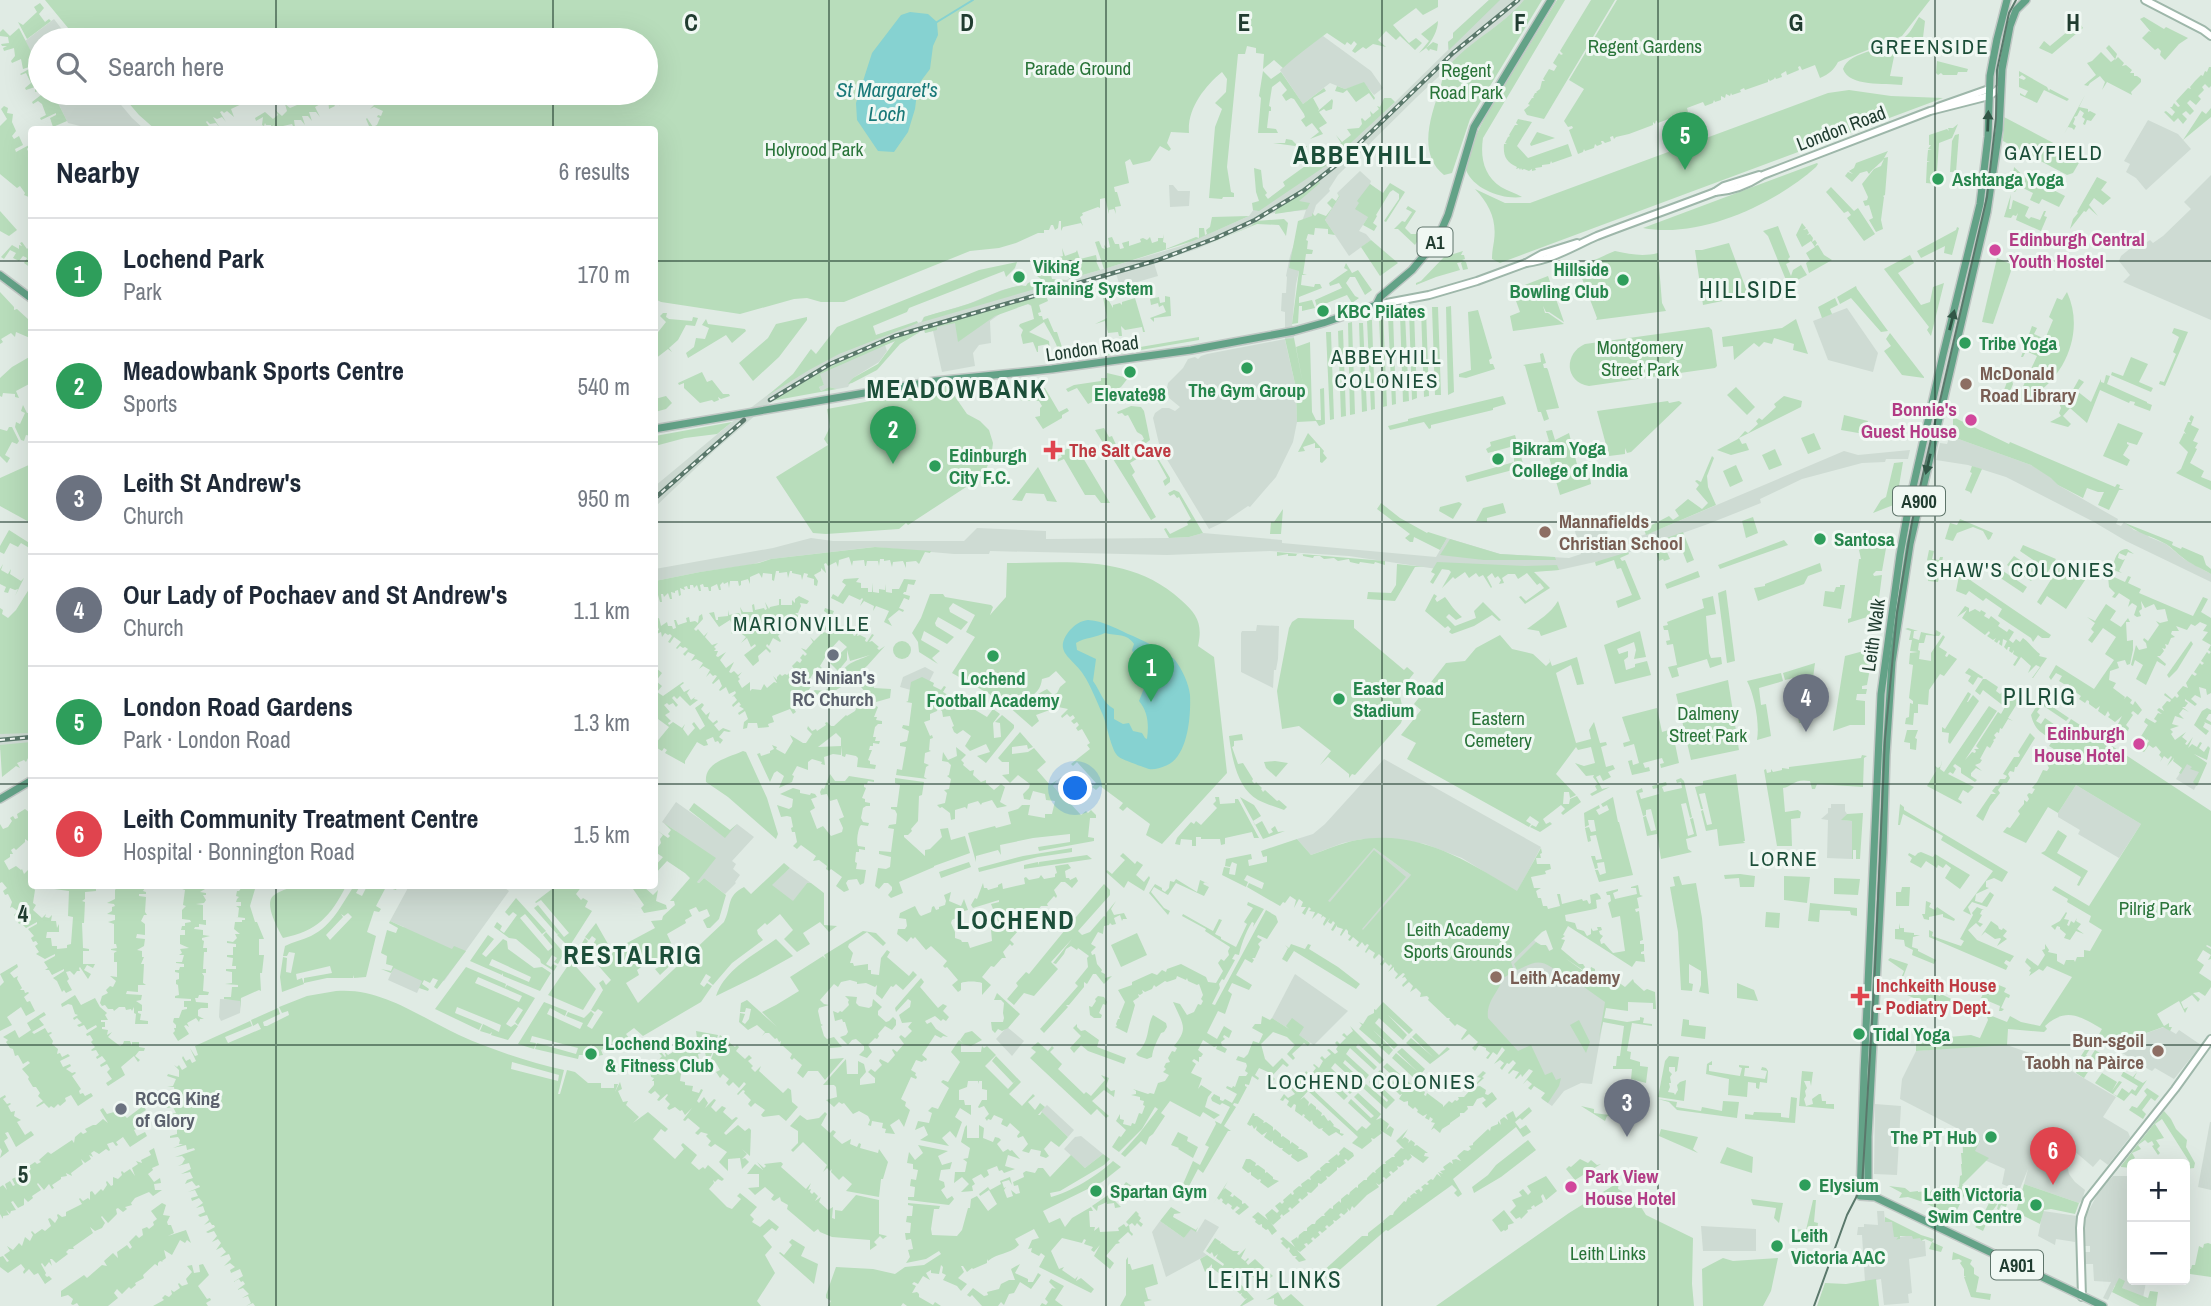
<!DOCTYPE html>
<meta charset="utf-8">
<style>
body{margin:0;font-family:"Archivo Narrow",sans-serif;background:#f6f6f7;color:#1f2937}
.controls{position:absolute;right:21px;bottom:21px;display:grid;overflow:hidden;border-radius:7px;box-shadow:0 7px 28px #0002}
.controls button{width:63px;height:63px;display:grid;place-items:center;padding:0;border:0;border-bottom:2px solid #e0e1e3;background:#fff;color:#1f2937;font:35px sans-serif}
.you{position:absolute;left:1076px;top:789px;width:24px;height:24px;margin:-18px;border:5px solid #fff;border-radius:50%;background:#1a73e8;box-shadow:0 0 0 10px #1a73e833}
.badge{display:grid;place-items:center;width:46px;height:46px;border-radius:50%;background:#7c3aed;color:#fff;font-size:23px;font-weight:700}
.pin{position:absolute;translate:-50% -58px;filter:drop-shadow(0 2px 4px #0008)}
.pin::after{content:'';position:absolute;top:37px;width:24px;height:21px;background:inherit;clip-path:polygon(0 0,100% 0,50% 100%)}
.list{margin:0;padding:0;list-style:none}
h2{display:flex;justify-content:space-between;align-items:center;height:91px;margin:0;padding:0 28px;font-size:30px}
h2 small{font-size:23px;font-weight:400;color:#747a83}
.list li{display:grid;grid-template-columns:46px 1fr auto;gap:21px;align-items:center;box-sizing:border-box;height:112px;padding:0 28px;border-top:2px solid #e0e1e3}
.list b{display:block;font-size:26px;white-space:nowrap}
.list p{margin:0;font-size:23px;white-space:nowrap;color:#747a83}
.list em{font-size:23px;font-style:normal;color:#747a83}
.icon{flex:none;width:38px;height:38px;fill:none;stroke:currentColor;stroke-width:2;stroke-linecap:round;stroke-linejoin:round}
.map{position:relative;flex:none;width:2211px;height:1306px;overflow:hidden}
.search{position:absolute;background:#fff;box-shadow:0 7px 28px #0002;left:28px;top:28px;width:630px;height:77px;display:flex;align-items:center;gap:18px;box-sizing:border-box;padding:0 24px;border-radius:38px;color:#747a83;font-size:26px}
.panel{position:absolute;background:#fff;box-shadow:0 7px 28px #0002;left:28px;top:126px;width:630px;height:763px;border-radius:7px}
.map>svg:first-child{display:block}
</style>
<div class="map">
<svg width="2211" height="1306" viewBox="0 0 2211 1306">
<rect width="100%" height="100%" fill="#e0ebe4"/>
<g fill="#cedbd3">
<polygon points="1489,0 1529,0 1471,46 1417,97 1338,175 1329,189 1330,191 1316,205 1309,227 1296,284 1292,324 1294,338 1285,340 1296,388 1297,422 1293,442 1276,477 1250,507 1248,506 1226,521 1209,529 1160,448 1153,418 1155,413 1162,408 1169,408 1175,411 1180,407 1169,398 1167,388 1168,383 1183,368 1188,359 1195,357 1198,359 1201,356 1207,354 1285,339 1285,312 1281,311 1282,293 1286,293 1287,277 1286,276 1290,256 1306,210 1266,214 1251,226 1231,234 1197,249 1154,263 1158,276 1120,287 1116,273 1047,295 1031,306 1028,304 1004,311 990,321 991,343 979,345 973,353 975,366 942,372 933,331 925,333 923,328 920,329 919,333 885,345 887,351 879,362 853,378 848,387 837,389 829,387 821,391 819,387 824,385 819,374 771,402 715,450 655,507 655,486 732,422 799,371 876,335 921,322 924,317 968,304 1002,290 1022,285 1025,287 1028,283 1043,279 1066,280 1181,246 1249,216 1254,209 1335,150 1391,106 1448,50 1448,42 1453,38 1453,33"/>
<polygon points="54,19 70,40 40,40 40,69 25,41"/>
<polygon points="1323,36 1371,71 1383,88 1374,95 1364,83 1345,89 1330,83 1303,104 1280,70 1304,48"/>
<polygon points="53,93 111,93 132,118 144,129 92,129 68,123"/>
<polygon points="2148,120 2178,134 2191,149 2146,190 2136,178 2126,172 2130,164 2124,161"/>
<polygon points="1360,171 1371,181 1370,184 1383,194 1359,231 1366,234 1371,240 1349,256 1325,220 1340,196 1337,193"/>
<polygon points="2211,175 2211,320 2123,282 2130,275 2119,261 2121,256 2143,238 2147,242 2150,240 2153,243 2163,236 2191,209 2184,202"/>
<polygon points="1169,185 1173,185 1178,191 1190,191 1189,206 1170,207"/>
<polygon points="1847,308 1878,353 1873,372 1828,360 1813,321"/>
<polygon points="1950,436 2031,465 2052,478 2058,485 2118,519 2116,524 2121,526 2124,522 2134,530 2147,534 2149,537 2166,544 2184,559 2211,574 2211,582 2126,541 2094,522 2006,477 1968,465 1936,460 1940,443 1947,444"/>
<polygon points="1910,450 1908,459 1886,459 1885,462 1862,463 1802,479 1760,499 1761,503 1708,524 1613,558 1559,570 1519,572 1437,569 1349,556 1270,551 1167,555 990,551 989,554 954,554 874,547 771,559 750,565 700,572 655,581 655,569 773,548 811,538 833,541 964,541 977,528 1046,531 1046,539 1169,538 1189,537 1203,533 1282,540 1282,543 1436,557 1447,538 1500,554 1569,558 1581,554 1573,524 1611,514 1604,549 1660,529 1844,451 1858,455"/>
<polygon points="1257,625 1279,626 1278,659 1276,670 1274,670 1273,688 1241,672 1241,633 1242,631 1256,631"/>
<polygon points="925,667 934,672 926,688 918,692 900,687 903,677"/>
<polygon points="31,720 31,748 0,750 0,725"/>
<polygon points="2193,754 2207,763 2194,790 2176,779"/>
<polygon points="1384,759 1541,847 1517,892 1462,858 1425,844 1395,839 1362,839 1343,843 1311,855 1297,839 1313,834 1325,824"/>
<polygon points="1061,777 1074,792 1061,804 1047,789"/>
<polygon points="2076,785 2141,824 2119,858 2078,834 2080,830 2058,817 2058,813"/>
<polygon points="676,802 725,837 737,824 754,837 732,861 736,864 733,869 740,875 735,882 736,883 725,894 704,878 699,883 660,855 676,831 662,822"/>
<polygon points="1831,804 1845,804 1845,811 1847,814 1842,820 1852,821 1852,859 1827,858 1828,820 1821,819 1828,813 1828,808 1831,808"/>
<polygon points="1374,848 1411,875 1539,934 1534,940 1539,945 1547,946 1555,964 1607,1000 1592,1084 1581,1083 1564,1091 1552,1106 1542,1099 1552,1086 1404,965 1324,905"/>
<polygon points="790,868 811,883 807,883 793,902 771,885"/>
<polygon points="409,886 502,886 509,891 444,981 426,973 417,993 388,980 397,960 404,927 390,921"/>
<polygon points="1295,974 1348,1011 1314,1045 1272,1018"/>
<polygon points="220,999 241,1000 240,1013 221,1021 219,1017"/>
<polygon points="1007,1027 1024,1041 1012,1056 996,1039"/>
<polygon points="2164,1027 2176,1034 2179,1030 2201,1045 2174,1079 2155,1068 2152,1071 2148,1069 2111,1046 2111,1042 2138,1036"/>
<polygon points="2004,1044 2058,1063 2116,1097 2103,1117 2128,1132 2130,1137 2108,1165 2100,1159 2093,1167 2073,1150 2066,1158 2064,1153 2058,1154 2059,1159 2054,1172 2058,1173 2064,1166 2067,1165 2069,1174 2075,1182 2085,1190 2082,1201 2079,1203 2024,1184 2028,1169 2019,1191 2002,1184 2005,1169 1973,1155 1978,1139 1900,1099 1902,1079 1916,1051"/>
<polygon points="1875,1104 1901,1106 1897,1175 1874,1174"/>
<polygon points="1047,1105 1074,1130 1068,1137 1041,1111"/>
<polygon points="2210,1122 2211,1122 2211,1190 2198,1187"/>
<polygon points="1081,1136 1103,1154 1085,1168 1064,1149 1075,1137"/>
<polygon points="2113,1176 2132,1176 2132,1280 2162,1280 2161,1285 2146,1282 2143,1298 2115,1285 2108,1300 2103,1298 2111,1282 2094,1281 2093,1264 2085,1264 2084,1252 2090,1252 2090,1246 2084,1246 2085,1218 2099,1191"/>
<polygon points="1877,1211 1884,1211 1885,1222 1892,1222 1898,1238 1896,1240 1900,1239 1900,1237 1912,1235 1920,1238 1921,1241 1925,1241 1926,1256 1909,1259 1912,1293 1908,1294 1909,1303 1884,1305 1881,1279 1865,1282 1862,1235 1857,1235 1858,1227 1864,1227 1864,1224 1878,1225"/>
<polygon points="2043,1211 2077,1216 2075,1242 2056,1239 2055,1245 2038,1236"/>
<polygon points="1205,1219 1219,1227 1203,1252 1207,1255 1166,1277 1152,1232 1160,1221 1184,1238 1191,1228 1197,1232"/>
<polygon points="1701,1226 1756,1229 1756,1251 1703,1251"/>
</g>
<g fill="#b8ddbb" fill-rule="evenodd">
<path d="M 45,0 L 1438,0 L 1438,7 L 1423,15 L 1416,8 L 1393,25 L 1409,43 L 1416,38 L 1422,43 L 1415,50 L 1400,36 L 1396,40 L 1386,31 L 1378,40 L 1386,47 L 1373,44 L 1366,49 L 1363,47 L 1355,53 L 1352,51 L 1357,44 L 1354,41 L 1351,45 L 1347,42 L 1345,45 L 1327,33 C 1311,45 1297,55 1283,68 L 1274,60 L 1263,69 L 1264,54 L 1256,53 L 1256,48 L 1247,46 L 1245,54 L 1238,54 L 1227,167 L 1231,192 L 1234,193 L 1234,197 L 1223,197 L 1222,199 L 1209,198 L 1215,127 L 1222,109 L 1215,103 L 1226,92 L 1227,79 L 1222,72 C 1204,87 1187,109 1189,133 L 1171,132 L 1167,143 L 1171,149 L 1169,151 L 1160,146 L 1150,161 L 1133,165 L 1130,159 L 1125,162 L 1129,183 L 1114,187 L 1115,192 L 1117,192 L 1121,206 L 1115,207 L 1116,214 L 1114,209 L 1109,210 L 1109,214 L 1105,198 L 1100,199 L 1100,208 L 1098,207 L 1082,213 L 1083,215 L 1080,217 L 1083,226 L 1081,223 L 1063,227 L 1061,231 L 1061,221 L 1059,221 L 1058,228 L 1055,230 L 1053,225 L 1051,225 L 1049,230 L 1044,230 L 1044,233 L 1038,233 L 1016,243 L 999,248 L 970,251 L 844,302 L 821,302 L 807,298 L 794,299 L 740,314 L 661,302 L 655,299 L 654,130 L 363,129 L 369,126 L 366,119 L 367,118 L 373,127 L 377,125 L 380,118 L 377,117 L 378,115 L 381,116 L 383,111 L 374,107 L 370,109 L 375,104 L 373,101 L 366,104 L 370,99 L 367,96 L 362,99 L 361,97 L 365,93 L 646,93 L 646,40 L 78,40 Z"/>
<polygon points="1489,0 1500,0 1449,50 1448,42 1453,38 1453,33"/>
<path d="M 1524,0 L 1542,0 L 1470,119 L 1452,173 L 1444,175 C 1417,154 1431,115 1440,89 C 1442,82 1443,73 1447,68 C 1469,41 1502,27 1524,0 Z"/>
<path d="M 1557,0 L 1565,0 L 1483,138 C 1480,158 1484,176 1501,187 C 1508,191 1515,193 1522,197 C 1503,200 1473,189 1466,170 C 1471,135 1491,108 1509,78 C 1525,52 1541,26 1557,0 Z"/>
<polygon points="1591,0 1615,0 1544,119 1527,115 1524,110 1530,105 1528,104 1532,98 1534,98 1533,97 1535,93 1537,93 1536,92 1540,89 1542,81 1545,81 1543,79 1549,69 1554,71 1557,66 1553,63 1559,53 1561,55 1563,54 1560,51"/>
<path d="M 1617,0 L 1930,0 L 1902,36 L 1838,62 C 1834,70 1829,74 1820,78 L 1815,65 L 1802,70 L 1800,66 L 1798,67 L 1799,70 L 1787,75 L 1786,71 L 1781,74 L 1782,77 L 1776,79 L 1775,77 L 1774,79 L 1770,81 L 1768,79 L 1768,82 L 1745,90 L 1744,88 L 1740,90 L 1741,92 L 1732,95 L 1731,93 L 1730,96 L 1726,94 L 1725,98 L 1721,96 L 1721,100 L 1715,102 L 1714,100 L 1713,103 L 1705,106 L 1703,102 L 1687,108 L 1688,112 L 1683,114 L 1681,112 L 1682,115 L 1673,118 L 1671,115 L 1671,118 L 1658,123 L 1656,120 L 1655,124 L 1653,122 L 1653,125 L 1629,134 L 1616,137 L 1614,139 L 1613,136 L 1610,137 L 1611,141 L 1605,143 L 1603,141 L 1601,141 L 1602,144 L 1597,146 L 1595,144 L 1594,148 L 1585,151 L 1584,149 L 1583,152 L 1578,154 L 1569,130 L 1573,128 L 1572,126 L 1568,127 L 1564,121 L 1584,89 L 1569,80 Z"/>
<polygon points="40,3 44,8 39,14 45,22 49,19 51,21 27,39 18,22 23,25 37,12 34,7"/>
<path d="M 1919,17 L 1925,21 L 1922,46 L 1910,47 L 1908,51 L 1895,52 L 1890,76 L 1903,77 L 1902,85 C 1885,83 1849,87 1843,69 C 1849,50 1890,50 1906,36 C 1911,32 1915,23 1919,17 Z"/>
<polygon points="2144,17 2164,29 2166,27 2188,38 2179,44 2165,60 2160,55 2161,51 2158,48 2155,50 2142,38 2149,31 2151,32 2140,19"/>
<path d="M 1438,21 C 1438,30 1432,41 1426,48 L 1433,42 L 1438,44 L 1437,51 L 1430,49 L 1429,51 L 1426,48 L 1419,53 L 1429,41 L 1421,34 Z"/>
<polygon points="2079,22 2083,28 2052,54 2039,48 2044,41 2050,46"/>
<polygon points="19,28 40,69 40,93 53,93 67,121 53,127 50,118 56,115 56,113 41,120 40,118 46,115 42,104 38,101 33,104 32,102 41,95 38,91 35,92 35,87 26,90 25,88 31,83 26,73 21,75 20,74 29,69 29,67 23,69 21,59 12,63 11,61 15,56 14,48 4,51 3,48 7,46 2,46 1,44 9,43 8,37 0,36 0,32 3,29 10,36"/>
<polygon points="2109,45 2117,54 2115,60 2118,57 2124,63 2122,66 2126,65 2132,70 2130,73 2134,73 2134,76 2137,76 2141,79 2141,82 2131,92 2132,95 2107,82 2102,90 2105,82 2100,76 2090,83 2088,86 2084,85 2096,75 2087,63 2092,61 2101,52 2111,62 2115,59 2106,48"/>
<polygon points="1937,61 1968,69 1967,72 1958,72 1957,75 1943,75 1941,73 1938,75 1936,73"/>
<polygon points="2209,67 2211,67 2211,86 2209,88 2205,84 2202,87 2204,90 2198,96 2201,99 2196,105 2190,100 2187,103 2194,111 2190,115 2186,111 2182,114 2187,119 2183,124 2178,118 2174,122 2164,112 2166,111 2172,116 2175,112 2170,107 2172,107 2174,103 2178,107 2180,106 2176,101 2188,88 2191,89 2190,87 2195,81 2196,82 2195,81 2201,75 2203,76 2205,71 2207,72"/>
<polygon points="1263,71 1271,79 1281,72 1303,104 1324,88 1326,91 1313,98 1319,109 1318,111 1332,99 1333,101 1332,109 1326,111 1324,109 1319,112 1327,123 1319,128 1323,134 1310,139 1319,132 1312,123 1306,127 1301,120 1305,117 1304,114 1294,99 1291,98 1286,101 1282,95 1287,90 1280,81 1272,87 1269,106 1271,107 1271,111 1269,111 1267,128 1276,129 1278,133 1258,133 1261,98 1259,96"/>
<polygon points="2019,71 2047,87 2049,91 2050,89 2069,99 2067,101 2044,90 2037,103 2020,95 2020,93 2025,96 2028,91 2019,87 2019,78 2024,80 2026,78 2022,75 2019,77"/>
<polygon points="1364,82 1375,98 1374,100 1369,93 1356,102 1347,90 1343,93 1335,91 1337,86 1345,89"/>
<path d="M 1849,90 L 1891,96 L 1943,98 L 1500,263 L 1492,259 C 1492,252 1493,248 1494,241 C 1497,219 1489,204 1475,189 L 1505,203 L 1530,203 L 1828,93 Z"/>
<polygon points="120,93 258,93 259,94 253,97 251,95 248,97 248,101 231,109 234,117 227,111 224,113 222,111 220,112 226,122 222,117 217,119 213,117 220,128 216,123 210,124 207,121 206,122 211,129 209,128 156,130 139,115"/>
<polygon points="303,93 346,93 347,96 345,99 343,94 340,95 342,101 339,103 340,106 335,99 332,101 335,106 329,109 328,98 323,99 324,105 322,103 315,107 320,117 316,112 309,112 312,121 308,116 302,116 305,125 301,120 294,120 295,127 294,128 292,124 283,126 284,129 274,128 274,125 271,129 271,125 266,125 265,123 264,126 262,125 263,117 256,121 255,118 265,112 273,119 278,115 275,110 282,116 287,111 285,104 290,108 297,105 292,98 297,102 302,99 306,101 307,99 310,101 311,98"/>
<polygon points="2085,95 2079,107 2088,109 2088,112 2090,111 2096,114 2091,121 2087,120 2085,125 2083,124 2085,119 2082,117 2084,113 2080,110 2077,116 2074,117 2075,119 2073,124 2076,126 2074,130 2072,128 2068,127 2064,134"/>
<polygon points="1384,98 1391,98 1395,102 1327,165 1265,207 1259,211 1253,210 1252,203 1259,201 1256,192 1254,168 1261,170 1263,187 1267,193 1265,195 1268,199 1285,186 1283,182 1308,164 1295,146 1273,143 1285,143 1286,139 1292,140 1298,146 1307,146 1304,152 1313,163 1341,143 1336,135 1342,142 1351,135 1347,129 1359,128 1362,124 1361,119 1362,118 1365,121 1371,116 1370,111 1373,114 1379,109 1377,106 1380,107"/>
<polygon points="4,106 8,108 7,113 13,114 12,122 16,131 12,136 14,139 19,136 23,145 15,149 16,152 31,144 27,149 31,157 28,159 31,167 31,198 24,195 25,193 20,186 17,188 0,174 0,126 7,119 1,109"/>
<polygon points="2211,108 2211,117 2183,140 2202,111 2206,114"/>
<polygon points="2004,117 2078,156 2080,161 2073,173 2067,175 2003,141"/>
<path d="M 1518,119 L 1532,122 L 1517,146 L 1528,158 L 1568,144 L 1572,156 L 1552,163 L 1551,161 L 1550,164 L 1542,165 L 1542,167 L 1535,168 L 1536,170 L 1532,171 L 1532,169 L 1529,171 L 1524,169 L 1522,170 L 1521,168 L 1520,170 L 1519,168 L 1516,169 L 1517,167 C 1506,162 1503,156 1504,144 L 1507,144 L 1505,143 L 1508,137 L 1510,136 L 1509,135 L 1515,125 L 1518,125 L 1516,123 Z"/>
<polygon points="1958,124 1952,138 1939,143 1936,184 1926,183 1927,162 1930,161 1927,161 1928,150 1932,149 1928,149 1931,145 1929,145 1929,135 1947,129 1949,131 1948,128 1953,128"/>
<polygon points="1537,132 1555,138 1531,146 1530,144"/>
<polygon points="1959,134 1956,172 1950,172 1952,141 1955,135"/>
<path d="M 1888,151 L 1884,158 L 1888,157 L 1885,195 L 1883,196 L 1884,197 L 1881,220 L 1883,229 L 1876,232 L 1869,220 L 1873,218 L 1869,205 L 1865,206 L 1863,201 L 1867,200 L 1868,197 L 1862,184 L 1874,169 L 1881,166 L 1884,159 C 1880,164 1873,168 1869,174 L 1867,171 L 1860,173 L 1852,182 L 1845,176 L 1848,172 L 1853,174 L 1849,171 L 1854,168 L 1856,163 Z"/>
<path d="M 1817,163 L 1818,164 L 1816,167 C 1775,204 1700,239 1643,228 Z"/>
<polygon points="2014,167 2027,179 2028,177 2065,196 2059,207 2042,199 2039,204 2030,200 2033,193 2019,186 2015,192 2011,190"/>
<polygon points="2097,177 2107,182 2101,190 2111,198 2103,205 2094,198 2089,205 2098,216 2089,208 2086,212 2084,211 2070,229 2073,219 2078,213 2077,212"/>
<polygon points="1318,181 1320,183 1299,201 1310,203 1307,209 1275,214 1276,209 1304,192"/>
<polygon points="1390,183 1405,192 1386,222 1384,221 1399,199 1399,194 1393,190 1390,192 1376,215 1377,216 1373,223 1377,226 1374,231 1363,225 1368,217 1355,209 1359,203 1357,201 1370,184 1383,193"/>
<polygon points="1831,187 1854,211 1858,208 1875,234 1864,241 1847,218 1851,215 1848,211 1844,213 1826,192"/>
<polygon points="1337,193 1340,196 1325,220 1335,235 1328,234 1328,229 1315,228 1314,235 1308,234 1306,240 1308,241 1307,249 1313,250 1312,254 1306,254 1303,274 1307,275 1302,275 1301,285 1314,287 1315,284 1320,284 1322,288 1299,297 1299,303 1312,300 1315,308 1302,311 1302,306 1299,306 1298,323 1292,324 1299,271 1289,268 1298,221 1312,216 1312,213 1315,216 1318,213 1326,216 1332,208 1327,203 1332,198 1336,201 1339,196"/>
<polygon points="2011,194 2009,209 2011,209 2013,200 2029,207 2025,216 2029,219 2031,217 2040,220 2044,211 2046,211 2044,216 2047,217 2041,231 2016,220 2018,213 2016,216 2013,215 2011,218 2004,217"/>
<polygon points="1408,206 1416,211 1405,228 1411,234 1416,234 1419,229 1420,237 1415,245 1398,229 1394,229 1402,221 1405,222 1412,212 1406,209"/>
<polygon points="0,211 17,230 9,236 0,231"/>
<polygon points="1249,216 1193,241 1104,269 1095,242 1099,241 1102,248 1105,249 1104,245 1107,248 1110,247 1108,238 1112,237 1115,244 1119,244 1120,249 1124,248 1122,243 1129,241 1129,246 1141,242 1140,239 1143,238 1147,240 1150,237 1152,243 1158,241 1158,238 1163,238 1164,234 1163,242 1166,243 1166,249 1196,237 1199,238 1199,228 1204,228 1205,235 1207,234 1206,230 1210,227 1212,217"/>
<polygon points="1284,219 1288,223 1286,236 1279,225 1257,224 1204,246 1251,226 1256,221"/>
<polygon points="1802,223 1806,228 1803,230 1807,229 1809,233 1807,235 1810,234 1813,238 1812,242 1815,240 1817,243 1815,246 1818,245 1824,255 1832,260 1809,273 1806,263 1810,260 1806,253 1815,247 1811,241 1802,247 1796,235"/>
<polygon points="1778,226 1790,257 1788,259 1790,262 1786,264 1791,276 1793,270 1801,265 1807,275 1788,285 1768,236 1763,231"/>
<polygon points="1957,227 1959,228 1952,255 1944,253 1945,246 1921,258 1917,251 1956,230"/>
<polygon points="1371,240 1398,263 1380,276 1361,247"/>
<polygon points="22,242 27,249 31,245 31,268 24,263 27,258 23,256 19,261 13,258 16,253 10,250 4,259 1,257 12,245 19,249 19,245 22,246 20,243"/>
<polygon points="1729,243 1748,294 1750,294 1751,299 1737,298 1703,305 1695,250 1702,250"/>
<polygon points="1062,248 1065,256 1076,252 1077,250 1080,259 1096,255 1097,260 1096,261 1100,270 1069,279 1066,267 1057,269 1055,258 1063,256"/>
<polygon points="1463,251 1461,255 1464,255 1465,259 1462,260 1466,262 1468,269 1463,270 1461,263 1462,262 1457,263 1460,270 1436,277 1416,285 1416,283 1421,281 1444,257"/>
<path d="M 1615,251 C 1630,254 1642,257 1658,253 L 1662,303 L 1666,311 L 1596,320 L 1597,318 L 1578,268 L 1579,266 L 1576,265 L 1586,263 L 1587,264 L 1587,262 C 1597,260 1604,255 1615,251 Z"/>
<polygon points="1910,255 1914,263 1898,273 1921,305 1930,302 1933,287 1944,283 1931,336 1927,330 1929,327 1884,269"/>
<polygon points="1997,258 2013,265 1993,324 1982,322"/>
<path d="M 1047,259 L 1052,279 L 1066,280 L 922,322 L 924,317 C 939,312 954,309 968,304 C 984,299 1013,283 1026,286 L 1028,283 L 1041,279 L 1037,276 L 1048,274 L 1044,260 Z"/>
<polygon points="1017,262 1015,268 1006,277 1004,271 909,308 907,312 873,326 876,335 917,321 918,323 839,354 809,370 767,396 793,374 811,349 816,354 837,327 979,270"/>
<polygon points="1346,263 1352,273 1358,270 1372,290 1365,295 1355,277 1350,277 1346,283 1355,296 1359,298 1352,303 1347,295 1317,307 1315,300 1342,288 1339,283 1330,286 1329,283 1348,270 1344,268"/>
<polygon points="1548,276 1564,322 1549,312 1546,312 1543,306 1545,313 1548,313 1564,324 1513,331 1510,316 1520,312 1512,290"/>
<polygon points="1856,286 1857,289 1888,331 1881,332 1851,298 1840,304 1837,297"/>
<polygon points="0,292 14,307 14,310 17,309 29,320 31,318 30,338 16,332 15,337 11,333 1,339 3,342 0,344"/>
<path d="M 1045,292 L 1048,301 L 1039,305 L 1041,312 L 1038,313 L 1039,316 L 1042,316 L 1043,320 L 1048,318 L 1054,332 L 1057,332 L 1063,350 L 1070,348 L 1071,350 L 1059,352 C 1055,340 1050,333 1044,322 L 1029,332 L 1049,341 L 1050,350 L 1048,344 L 1038,346 L 1038,352 L 1037,352 L 1033,342 L 1023,344 L 1021,335 L 1023,330 L 1019,326 L 1020,324 L 1034,319 L 1031,305 L 1028,304 L 995,316 L 958,342 L 955,323 L 937,327 L 937,330 L 925,333 L 924,327 Z"/>
<path d="M 2067,292 C 2088,337 2058,392 2014,404 L 2017,395 L 2004,390 L 2010,374 L 2013,384 L 2011,389 L 2020,393 L 2037,356 L 2026,351 L 2023,357 L 2021,357 L 2032,326 L 2037,328 L 2034,334 L 2045,339 L 2053,320 L 2049,317 L 2057,298 L 2062,300 Z"/>
<polygon points="1106,296 1113,308 1113,305 1120,303 1122,305 1122,302 1135,298 1145,332 1143,332 1142,327 1125,330 1121,326 1122,336 1119,336 1118,332 1108,333 1105,321 1095,324 1107,318 1103,297"/>
<polygon points="1165,296 1170,297 1171,316 1154,318 1154,322 1150,318 1166,312 1163,305 1159,307 1158,303 1151,305 1150,299 1159,297 1160,303 1165,302"/>
<polygon points="1835,298 1838,305 1830,309 1832,314 1822,318 1818,307"/>
<polygon points="1451,306 1454,392 1448,395 1446,307"/>
<polygon points="1432,307 1438,307 1441,395 1435,395"/>
<polygon points="1421,309 1426,309 1429,396 1424,397"/>
<polygon points="1409,310 1414,310 1417,398 1412,400"/>
<polygon points="1478,310 1492,358 1489,360 1490,364 1493,364 1495,369 1466,378 1459,377 1459,374 1471,370 1468,312"/>
<polygon points="1383,311 1387,406 1383,407 1379,319 1380,312"/>
<polygon points="663,313 667,313 666,317 669,319 692,321 693,317 698,318 695,326 686,325 678,340 669,348 672,352 668,349 655,359 655,336 666,322 660,316"/>
<polygon points="1393,314 1396,404 1392,405 1388,315"/>
<polygon points="1400,314 1405,314 1409,401 1403,402"/>
<polygon points="807,317 807,320 779,357 753,381 739,363 768,338 776,324"/>
<polygon points="706,319 708,324 745,329 746,331 732,343 726,335 688,358 686,353 694,347 696,338 705,339 709,328 702,325"/>
<polygon points="1796,319 1808,354 1793,350 1794,344 1774,338 1772,344 1764,342 1759,347 1754,343 1734,360 1733,346 1723,347 1722,337 1782,328"/>
<polygon points="1367,320 1372,320 1375,409 1371,410"/>
<polygon points="1352,322 1355,414 1350,415 1348,323"/>
<polygon points="1359,323 1363,323 1367,411 1362,412"/>
<path d="M 1709,327 L 1712,330 L 1717,366 L 1715,368 L 1589,386 C 1564,382 1564,353 1585,344 Z"/>
<polygon points="2174,328 2188,332 2165,386 2159,384 2160,381 2164,382 2176,354 2173,352 2179,337 2172,333"/>
<path d="M 920,329 L 918,333 L 900,344 L 877,370 L 852,383 L 848,384 L 853,378 L 878,364 L 895,341 L 820,374 L 824,385 L 819,387 L 821,391 L 829,387 L 837,389 L 771,401 C 817,370 867,348 920,329 Z"/>
<polygon points="1343,330 1346,416 1341,417 1338,331"/>
<polygon points="1326,332 1331,332 1334,419 1330,420"/>
<polygon points="1890,333 1924,377 1924,378 1902,375 1884,351 1891,346 1886,339"/>
<polygon points="1199,337 1199,340 1106,356 1105,353"/>
<polygon points="1294,338 1303,384 1296,347 1310,342 1312,412 1316,420 1321,420 1320,389 1324,388 1325,424 1319,426 1316,421 1297,422 1296,388 1285,339"/>
<polygon points="1543,353 1546,363 1543,364 1544,368 1547,368 1548,370 1559,408 1546,410 1549,419 1544,421 1541,412 1538,412 1525,366 1523,365 1541,362 1540,354"/>
<polygon points="31,356 31,383 16,391 19,398 15,397 15,394 3,393 2,397 0,396 0,378 12,367"/>
<polygon points="2131,357 2148,364 2139,382 2153,388 2151,392 2111,375 2112,372 2123,376"/>
<polygon points="702,372 707,382 712,380 723,394 729,394 730,396 721,399 718,397 719,400 714,402 712,400 700,403 684,388 684,383 679,385 678,383"/>
<polygon points="1107,373 1128,378 1121,387 1088,404 1077,388 1068,392 1066,389 1074,385 1101,381 1101,378 1107,378"/>
<polygon points="2106,375 2110,376 2107,384 2147,402 2147,403 2152,405 2150,411 2134,405 2135,402 2130,401 2129,403 2100,390 2087,423 2070,408 2063,416 2071,424 2068,427 2050,422 2061,416 2059,413 2061,408 2059,403 2070,395 2079,379 2084,382 2077,391 2091,402 2101,379 2101,382 2104,383"/>
<path d="M 947,385 L 967,414 L 980,421 L 989,430 L 993,443 L 991,458 L 983,476 L 908,525 L 906,523 L 899,529 L 826,534 L 813,533 L 776,477 L 828,445 L 824,439 L 830,427 L 827,409 C 868,402 907,393 947,385 Z"/>
<polygon points="1736,387 1755,407 1747,415 1727,395"/>
<polygon points="1008,388 1011,394 1017,390 1045,388 1059,412 1067,408 1069,411 1062,415 1062,418 1043,429 1035,417 1040,416 1040,408 1042,406 1039,401 1022,401 1019,397 1014,401"/>
<polygon points="666,396 672,403 666,409 655,412 655,399"/>
<polygon points="1503,396 1506,404 1493,408 1493,410 1431,425 1431,428 1429,429 1424,422 1390,430 1388,426 1408,421 1408,419"/>
<polygon points="1784,396 1802,401 1801,407 1739,438 1742,444 1746,443 1749,450 1731,455 1717,450 1738,439 1745,431 1748,433 1758,424 1756,421 1759,418 1762,420 1776,407 1774,404"/>
<polygon points="1668,401 1669,403 1679,401 1682,403 1631,452 1627,453 1625,448 1625,454 1609,456 1597,411"/>
<polygon points="23,405 27,413 32,412 31,436 26,435 24,441 21,440 15,427 16,422 20,424 25,413 21,411"/>
<polygon points="1131,406 1141,407 1144,411 1150,440 1142,446 1140,442 1144,439 1142,435 1137,432 1128,415 1125,416 1122,413 1118,414 1117,412"/>
<polygon points="1844,415 1868,421 1864,434 1841,430"/>
<polygon points="2191,415 2194,417 2191,425 2199,429 2193,441 2198,443 2195,448 2197,449 2190,463 2204,471 2201,477 2211,481 2211,490 2176,473 2181,469 2188,452 2179,443 2184,433 2186,434 2184,431 2188,422 2191,422 2189,419"/>
<polygon points="1953,417 2009,444 2010,442 2115,487 2117,484 2120,485 2119,488 2124,490 2119,490 2109,510 2098,505 2104,492 2098,492 2087,488 2083,498 2058,485 2051,478 2031,465 1950,436 1953,426"/>
<polygon points="732,422 717,434 685,438 655,446 655,436"/>
<polygon points="2118,423 2143,433 2137,445 2127,442 2127,444 2129,445 2123,455 2130,460 2127,466 2103,456"/>
<polygon points="9,427 12,427 19,441 17,444 12,442 5,455 10,458 7,463 0,456 0,429 7,431"/>
<polygon points="1104,428 1109,437 1112,436 1118,449 1121,447 1123,450 1118,453 1122,459 1127,457 1129,459 1134,455 1153,450 1170,478 1170,482 1165,486 1163,481 1167,478 1155,456 1152,457 1150,454 1146,456 1145,454 1130,463 1135,472 1132,475 1156,517 1151,520 1095,430"/>
<polygon points="1552,430 1555,440 1569,433 1581,480 1590,478 1591,484 1560,495 1545,443 1549,441 1546,431"/>
<polygon points="1308,433 1324,451 1323,453 1327,458 1322,463 1320,462 1320,448 1315,448 1315,443 1303,447 1305,451 1298,452"/>
<polygon points="1814,433 1821,449 1808,454 1801,438"/>
<polygon points="1515,435 1524,467 1467,482 1465,476 1514,462 1514,446 1488,453 1486,449 1491,446 1490,442"/>
<polygon points="1075,444 1076,446 1110,503 1101,503 1095,495 1085,495 1064,459 1057,462 1056,460 1062,457 1060,453"/>
<polygon points="1775,449 1782,465 1769,470 1762,455"/>
<polygon points="1712,456 1714,458 1707,476 1708,487 1716,505 1646,535 1644,529 1669,516 1673,520 1679,516 1675,510 1688,499 1702,509 1708,503 1696,489 1699,485 1695,481 1697,480 1701,482"/>
<polygon points="1903,462 1896,504 1873,513 1881,500 1886,497 1894,463"/>
<polygon points="31,464 31,523 0,506 0,478"/>
<polygon points="1736,465 1743,481 1730,487 1723,471"/>
<polygon points="1972,466 1982,469 1971,494 1970,492 1965,490 1972,473 1970,472"/>
<polygon points="1038,467 1057,502 1047,501 1044,494 1026,493 1022,501 1012,500"/>
<polygon points="1174,490 1179,492 1203,533 1189,537 1169,538 1164,529 1166,528 1170,534 1188,525 1187,522 1191,519 1179,497 1177,498 1174,494 1170,496 1168,493"/>
<polygon points="1459,502 1462,504 1453,519 1439,511 1440,507"/>
<polygon points="1381,503 1400,518 1427,533 1428,532 1447,538 1440,550 1414,537 1413,542 1410,542 1405,538 1410,534 1377,509"/>
<polygon points="1503,503 1506,513 1487,518 1487,522 1476,521 1483,508"/>
<polygon points="1283,509 1281,534 1270,534 1271,522 1274,522"/>
<polygon points="1753,517 1758,533 1746,538 1742,521"/>
<polygon points="1960,519 1993,533 1990,539 1988,540 1983,531 1973,527 1957,533 1953,541 1945,539 1950,523 1957,525"/>
<path d="M 2125,523 L 2173,542 L 2172,545 L 2181,549 L 2182,547 L 2203,556 L 2206,565 L 2211,569 L 2211,574 C 2201,568 2190,564 2182,557 C 2176,553 2171,546 2164,543 C 2151,536 2137,533 2125,523 Z"/>
<polygon points="9,530 31,544 31,549 21,543 18,547 10,543 4,554 0,552 0,546"/>
<polygon points="1683,532 1694,560 1687,563 1677,537 1663,543 1670,559 1664,561 1663,559 1659,561 1654,545 1640,550 1639,548"/>
<polygon points="1888,537 1882,571 1876,571 1873,574 1874,576 1882,575 1877,614 1848,623 1848,619 1851,618 1859,559 1861,559 1859,550"/>
<polygon points="1450,539 1500,554 1555,557 1556,560 1484,560 1440,555"/>
<polygon points="1784,540 1788,545 1720,569 1718,565"/>
<polygon points="2023,545 2056,559 2046,575 2039,571 2042,566 2020,551"/>
<polygon points="875,547 931,551 930,553 925,552 919,564 916,561 906,562 906,568 903,561 893,562 892,567 890,560 884,561 884,559 880,559 879,566 878,561 867,561 866,566 865,566 864,560 853,561 852,566 849,557 839,560 838,567 836,562 828,566 826,563 824,564 826,573 821,568 821,571 814,575 818,581 817,586 814,585 814,579 807,577 808,574 804,573 802,580 801,575 792,573 792,571 790,571 788,578 787,572 779,573 779,571 776,571 774,581 772,580 772,574 763,573 762,578 759,573 750,577 750,584 748,579 741,581 741,585 739,586 738,581 730,581 729,588 728,582 724,584 723,582 720,585 721,590 719,590 717,584 711,587 711,591 709,591 708,587 704,587 703,584 700,585 701,591 699,591 697,585 694,588 693,585 690,585 690,589 688,589 687,586 684,587 685,590 680,588 681,595 679,596 678,590 675,591 675,593 671,592 672,599 670,599 668,593 664,597 663,594 661,594 662,602 660,602 658,595 655,598 655,581 700,572 759,563 771,559"/>
<path d="M 2127,549 L 2134,554 L 2128,552 L 2126,556 L 2119,553 L 2118,558 L 2123,560 L 2125,559 L 2119,571 L 2122,573 L 2116,571 L 2114,577 L 2125,582 L 2128,576 L 2131,577 L 2128,583 L 2141,589 L 2139,593 L 2193,616 L 2203,597 L 2208,599 L 2201,612 L 2211,618 L 2211,693 L 2207,695 L 2206,689 L 2199,687 L 2201,698 L 2195,695 L 2191,699 L 2197,704 L 2195,706 L 2185,699 L 2185,701 L 2188,703 L 2185,707 L 2182,707 L 2189,712 L 2183,709 L 2179,714 L 2184,719 L 2175,716 L 2172,724 L 2179,726 L 2170,729 L 2173,732 L 2171,734 L 2175,740 L 2186,732 L 2182,737 L 2187,741 L 2185,744 L 2187,745 L 2193,737 L 2188,748 L 2192,744 L 2197,747 L 2200,742 L 2202,743 L 2199,748 L 2204,752 L 2208,746 L 2210,748 L 2207,760 L 2194,754 L 2207,763 L 2197,786 L 2193,782 L 2199,772 L 2190,769 L 2192,767 L 2187,764 L 2181,774 L 2179,773 L 2182,768 L 2173,761 L 2174,758 L 2167,766 L 2172,757 L 2171,756 L 2168,759 L 2164,756 L 2160,762 L 2162,758 L 2159,755 L 2161,752 L 2156,746 L 2153,748 L 2149,745 L 2144,752 L 2142,751 L 2149,741 L 2147,739 L 2145,742 L 2140,738 L 2148,725 L 2144,722 L 2146,718 L 2155,723 L 2157,721 L 2154,719 L 2158,713 L 2162,714 L 2157,710 L 2159,708 L 2164,711 L 2162,707 L 2167,701 L 2170,702 L 2171,700 L 2164,695 L 2165,693 L 2172,699 L 2175,696 L 2177,698 L 2179,696 L 2177,693 L 2183,686 L 2188,688 L 2186,683 L 2192,674 L 2195,676 L 2197,674 L 2194,672 L 2200,663 L 2202,665 L 2204,663 L 2201,661 L 2207,652 L 2209,654 L 2211,652 L 2208,650 L 2211,645 L 2202,640 L 2208,632 L 2203,631 L 2207,625 L 2200,622 L 2195,626 L 2191,624 L 2187,630 L 2176,626 L 2179,631 L 2172,631 L 2171,634 L 2175,637 L 2171,638 L 2168,645 L 2165,644 L 2166,647 L 2165,649 L 2162,648 L 2164,651 L 2160,656 L 2157,656 L 2166,664 L 2165,666 L 2157,661 L 2146,685 L 2136,679 L 2143,665 L 2135,660 L 2133,666 L 2131,665 L 2136,645 L 2139,650 L 2147,648 L 2146,643 L 2143,640 L 2144,638 L 2148,641 L 2159,625 L 2156,621 L 2160,623 L 2168,621 L 2165,609 L 2157,610 L 2154,604 L 2145,608 L 2141,601 L 2142,609 L 2139,611 L 2141,616 L 2137,617 L 2134,615 L 2137,606 L 2132,603 L 2128,607 L 2130,600 L 2119,593 L 2115,598 L 2112,597 L 2115,593 L 2109,587 L 2108,576 C 2116,567 2112,550 2127,549 Z"/>
<polygon points="1929,550 1934,551 1932,559 1939,560 1940,557 1943,557 1938,582 1928,581 1931,562 1927,560"/>
<polygon points="1277,552 1385,561 1385,565 1375,562 1374,564 1360,562 1359,564 1350,562 1349,559 1338,561 1334,558 1324,559 1320,556 1314,556 1313,558 1303,556 1303,554 1297,554 1296,556 1288,556 1288,554 1277,556"/>
<polygon points="1628,552 1629,554 1620,558 1622,561 1625,560 1641,599 1618,608 1616,601 1632,595 1621,568 1617,569 1614,560 1596,566 1595,562"/>
<polygon points="2014,556 2038,572 2031,581 2007,565"/>
<polygon points="1437,562 1525,566 1557,565 1559,570 1534,572 1550,588 1525,604 1519,597 1521,596 1526,601 1544,588 1540,583 1537,585 1527,573 1518,579 1515,574 1508,574 1502,578 1504,583 1499,584 1501,580 1498,576 1495,578 1492,573 1487,577 1492,587 1491,588 1483,575 1479,577 1476,573 1469,578 1465,572 1455,579 1453,577 1442,588 1451,572 1449,570 1442,569 1433,584 1430,582 1435,574 1431,572"/>
<polygon points="2062,562 2089,574 2066,609 2047,596 2041,605 2037,602"/>
<path d="M 1007,563 C 1070,563 1130,554 1181,600 C 1197,614 1203,624 1198,646 L 1214,657 L 1227,773 L 1162,844 L 1146,835 L 1150,824 L 1127,807 L 1123,811 L 1119,808 L 1123,803 L 1100,786 L 1096,790 L 1092,787 L 1096,783 L 1077,762 L 1073,766 L 1071,764 L 1090,749 L 1087,745 L 1090,743 L 1082,729 L 1078,731 L 1076,728 L 1079,725 L 1077,722 L 1074,724 L 1071,721 L 1075,718 L 1073,715 L 1070,717 L 1067,714 L 1062,718 L 1061,716 L 1068,709 L 1058,707 L 1036,715 L 1039,721 L 1032,727 L 1007,705 L 1029,699 L 1047,689 L 1053,695 L 1057,693 L 1060,687 L 1066,682 L 1056,671 L 1049,677 L 1042,679 C 1039,701 1022,696 1005,703 L 952,673 L 975,637 L 966,632 L 975,615 L 953,603 L 949,608 L 950,612 L 968,622 L 961,630 L 938,617 L 935,623 L 936,626 L 954,637 L 947,644 L 924,631 L 921,640 L 940,651 L 932,658 L 938,664 L 919,652 L 918,642 L 912,633 L 921,618 L 930,594 L 943,594 L 945,597 L 991,605 L 993,607 L 990,615 L 1006,597 Z"/>
<polygon points="1820,563 1822,571 1808,576 1804,584 1758,601 1754,588 1765,586 1765,584"/>
<polygon points="3,564 1,570 8,574 11,569 10,574 21,581 24,578 15,596 18,589 15,590 10,588 8,593 4,592 6,587 0,584 0,569"/>
<polygon points="1397,564 1424,567 1415,567 1395,601 1367,599 1368,592 1391,593 1396,585"/>
<polygon points="1698,571 1700,577 1667,589 1665,584"/>
<polygon points="1960,571 1967,574 1965,576 1973,582 2051,635 2049,638 2042,638 2038,635 2033,642 2031,638 1998,616 2002,609 1986,598 1983,601 1969,591 1966,595 1956,591"/>
<polygon points="2003,571 2027,587 2023,593 1999,577"/>
<polygon points="859,578 856,582 861,583 861,588 868,588 868,592 872,592 873,583 873,592 879,593 879,589 885,590 885,584 886,592 892,593 892,589 899,589 904,579 916,580 914,585 908,584 906,592 904,592 903,594 910,596 909,600 904,598 899,608 904,610 903,612 899,610 888,619 892,626 884,622 889,611 876,606 873,611 874,606 864,601 860,606 863,599 862,598 860,600 849,595 843,604 831,598 833,594 838,597 846,585 842,582 844,579"/>
<polygon points="1840,585 1845,585 1841,609 1823,606 1825,591 1834,592 1836,587 1840,587"/>
<polygon points="31,586 31,733 0,734 0,608 3,610 2,614 8,618 16,610"/>
<polygon points="1726,590 1735,661 1727,663 1718,593"/>
<path d="M 1434,594 L 1437,596 L 1435,599 L 1437,602 L 1445,597 C 1452,606 1453,609 1462,617 L 1456,620 L 1449,614 L 1446,617 L 1455,626 L 1476,618 L 1474,611 L 1483,602 L 1501,620 L 1499,621 L 1492,615 L 1474,626 L 1452,634 L 1449,632 L 1451,629 L 1448,626 L 1445,628 L 1425,611 Z"/>
<polygon points="799,596 809,601 807,604 800,603 801,606 798,613 795,613 801,618 800,619 796,616 790,623 786,624 787,626 784,625 785,628 778,636 781,641 780,642 773,638 769,646 767,644 766,646 771,651 770,653 766,649 758,656 759,661 753,666 744,655 756,646 755,644 751,647 747,638 741,643 746,637 736,630 732,634 731,632 737,627 735,625 733,627 730,620 719,627 709,613 714,612 716,620 718,620 718,617 728,616 728,610 729,615 739,613 742,617 740,607 743,612 753,612 752,605 754,604 755,610 764,608 765,610 767,609 765,602 769,609 770,607 779,605 779,599 781,599 781,605 792,605 792,600 795,603 795,599"/>
<polygon points="1713,596 1716,614 1706,616 1709,653 1711,658 1721,657 1722,664 1710,668 1707,659 1677,668 1679,676 1672,678 1668,667 1677,665 1673,644 1667,645 1666,641 1670,640 1668,630 1664,630 1663,626 1668,625 1667,622 1704,608 1702,599"/>
<path d="M 1558,601 L 1567,627 L 1541,636 L 1539,631 L 1527,629 C 1539,620 1551,613 1558,601 Z"/>
<polygon points="2106,604 2116,611 2110,620 2121,627 2128,618 2130,622 2126,622 2127,641 2133,640 2133,650 2130,664 2127,665 2125,660 2117,662 2119,668 2110,671 2109,680 2116,683 2113,688 2125,697 2124,699 2127,696 2132,700 2130,703 2133,705 2135,701 2142,710 2138,715 2133,711 2131,713 2133,715 2126,725 2129,728 2128,731 2118,724 2122,716 2115,722 2108,717 2110,715 2108,711 2105,716 2098,711 2100,706 2096,709 2089,704 2089,701 2087,700 2085,703 2079,699 2081,696 2071,689 2068,692 2066,690 2069,684 2064,684 2059,681 2062,676 2056,673 2051,680 2049,677 2056,665 2094,689 2114,660 2105,654 2116,637 2103,628 2092,643 2088,640 2094,632 2091,629 2095,623 2087,617 2095,621"/>
<path d="M 1965,606 L 1969,608 L 1969,612 L 1975,609 L 1980,612 L 1981,610 L 1986,613 L 1984,616 L 1989,619 L 1991,616 L 2000,623 L 1998,626 L 2007,632 L 2009,629 L 2014,632 L 2009,640 L 2013,643 L 2016,639 L 2020,642 L 2023,638 C 2030,643 2033,649 2040,654 L 2039,656 L 2047,658 L 2033,678 L 2032,678 L 2040,667 L 2036,665 L 2028,673 L 2031,666 L 2021,657 L 2015,666 L 2013,665 L 2018,657 L 2013,654 L 2014,650 L 2012,653 L 2009,651 L 2010,647 L 2008,647 L 2007,650 L 2004,647 L 2007,641 L 2003,639 L 2002,646 L 1999,644 L 2000,641 L 1999,640 L 1997,643 L 1994,641 L 1996,638 L 1993,640 L 1987,636 L 1990,633 L 1989,631 L 1985,635 L 1962,618 L 1967,610 L 1957,617 Z"/>
<path d="M 825,608 L 834,611 L 830,620 L 833,622 L 836,618 L 833,626 L 835,627 L 836,624 L 843,627 L 841,630 L 843,631 L 847,623 L 846,628 L 854,632 L 853,635 L 855,636 L 859,629 L 857,636 L 860,635 L 866,638 L 865,641 L 867,642 L 872,634 L 874,635 L 869,642 L 872,641 L 879,647 L 877,648 L 879,650 L 885,646 L 867,666 L 844,684 L 839,676 C 846,662 857,661 870,655 L 850,661 L 847,650 L 847,660 L 838,671 L 830,663 L 847,647 L 839,640 L 829,651 L 820,666 L 823,669 L 817,667 L 808,682 L 811,685 L 813,684 L 808,691 L 812,692 L 815,690 L 825,691 L 834,683 L 841,687 L 825,697 L 816,694 L 793,707 L 796,712 L 793,714 L 790,709 L 772,716 L 774,722 L 768,724 L 769,727 L 758,728 L 757,723 L 748,723 L 747,728 L 743,729 L 744,722 L 748,719 L 745,711 L 739,715 L 738,713 L 744,709 L 739,706 L 741,705 L 739,702 L 733,707 L 732,705 L 737,700 L 734,696 L 732,697 L 736,693 L 735,691 L 729,694 L 726,687 L 720,691 L 719,690 L 722,686 L 719,679 L 713,684 L 712,683 L 717,676 L 715,675 L 713,676 L 710,673 L 706,677 L 710,670 L 703,666 L 699,669 L 703,663 L 696,659 L 691,661 L 695,655 L 688,652 L 685,656 L 683,654 L 688,649 L 685,647 L 683,648 L 680,646 L 677,649 L 676,648 L 681,642 L 674,637 L 670,643 L 668,642 L 672,636 L 670,634 L 668,635 L 665,633 L 662,637 L 661,632 L 655,635 L 655,632 L 659,630 L 655,619 L 659,618 L 661,626 L 667,622 L 668,626 L 672,626 L 673,629 L 676,628 L 674,620 L 676,620 L 678,625 L 687,622 L 686,618 L 689,617 L 690,622 L 695,621 L 698,623 L 699,616 L 702,614 L 703,619 L 694,629 L 696,631 L 698,629 L 704,636 L 708,632 L 705,637 L 712,645 L 718,643 L 714,647 L 716,649 L 714,651 L 718,651 L 716,656 L 718,657 L 726,652 L 720,660 L 726,668 L 734,662 L 729,672 L 731,673 L 734,671 L 738,675 L 742,672 L 738,677 L 740,679 L 738,681 L 742,688 L 750,682 L 750,691 L 752,689 L 761,690 L 764,684 L 767,688 L 774,682 L 777,683 L 773,676 L 777,680 L 777,677 L 780,674 L 782,676 L 785,674 L 787,675 L 794,669 L 792,666 L 797,661 L 800,663 L 802,660 L 800,658 L 803,654 L 805,656 L 807,654 L 801,648 L 806,650 L 813,642 L 810,637 L 814,641 L 823,632 L 827,633 L 828,631 L 816,626 L 820,626 L 819,622 L 824,624 L 828,614 L 824,611 Z"/>
<polygon points="1298,618 1354,620 1354,628 1404,670 1407,667 1414,673 1399,692 1404,714 1401,723 1355,775 1352,774 1349,778 1349,774 1328,757 1320,765 1331,751 1299,726 1282,729 1277,691 1289,628 1292,622"/>
<polygon points="1908,628 1918,631 1914,631 1913,638 1919,640 1921,632 1935,635 1936,630 1941,633 1939,636 1926,635 1924,643 1919,643 1918,650 1920,651 1919,659 1931,661 1931,653 1943,635 1945,637 1939,647 1947,652 1945,656 1947,657 1949,654 1957,659 1944,676 1940,674 1929,690 1928,705 1918,704 1918,713 1914,713 1913,725 1905,724 1906,718 1909,717 1910,703 1913,704 1913,701 1909,698 1913,665 1909,664 1910,653 1918,652 1910,651 1912,640 1909,640 1911,631 1905,629"/>
<polygon points="1640,631 1646,657 1634,659 1636,650 1634,642 1617,649 1619,654 1628,651 1628,657 1624,660 1626,670 1635,667 1635,664 1647,661 1651,675 1615,684 1604,645"/>
<polygon points="1500,635 1512,649 1533,654 1546,666 1550,662 1549,658 1552,666 1577,657 1584,684 1577,685 1571,665 1556,673 1576,743 1591,739 1589,730 1594,722 1600,743 1606,742 1607,745 1601,747 1606,767 1613,765 1615,769 1608,772 1611,777 1603,781 1600,775 1596,777 1602,789 1610,787 1592,796 1590,794 1597,790 1595,786 1598,784 1593,777 1594,775 1586,776 1575,763 1584,766 1595,763 1591,747 1578,750 1576,747 1556,774 1576,795 1570,798 1569,792 1564,792 1563,804 1569,804 1570,799 1577,796 1581,802 1563,815 1561,813 1565,809 1561,805 1543,819 1546,824 1550,822 1552,824 1540,832 1530,827 1532,825 1536,827 1539,822 1530,816 1526,821 1531,824 1529,827 1407,759 1416,743 1401,735 1421,710 1414,704 1446,663 1465,661 1476,648"/>
<polygon points="2191,641 2193,644 2177,670 2169,678 2167,675"/>
<circle cx="902" cy="650" r="9"/>
<polygon points="1874,646 1867,685 1862,686 1862,689 1867,689 1866,694 1857,694 1856,700 1865,701 1865,725 1850,725 1833,731 1845,656 1871,649"/>
<polygon points="1815,663 1807,723 1799,723 1797,712 1803,710 1805,694 1802,676 1785,680 1783,673"/>
<polygon points="655,667 662,673 656,681 662,686 657,692 663,696 683,682 684,683 680,686 684,692 690,689 687,693 691,700 695,697 694,699 698,700 690,706 680,696 677,699 674,696 672,698 678,705 676,707 673,703 669,705 667,703 664,705 670,712 665,715 671,721 668,723 669,725 673,722 682,728 685,724 683,729 688,736 695,728 692,724 694,722 700,730 705,726 695,708 702,703 704,705 701,709 706,715 710,712 708,718 713,723 717,720 718,722 714,725 719,731 723,728 731,731 729,732 724,731 719,737 723,740 720,744 718,741 715,742 713,737 706,740 708,745 704,746 697,742 685,761 685,764 665,753 667,750 664,748 662,751 657,748 655,751 655,744 669,727 658,719 655,722 655,692 657,689 655,687"/>
<polygon points="1969,668 1983,677 1982,679 1986,679 1998,687 1996,691 2000,694 2003,691 2012,697 2017,689 2014,695 2020,699 2008,718 2013,721 2008,719 2002,729 2000,728 1999,733 1997,732 1994,735 1996,738 1993,740 1994,741 1990,748 1987,746 1980,759 1982,760 1980,763 1975,765 1982,771 1976,768 1971,773 1971,776 1977,780 1975,782 1961,773 1961,768 1955,764 1953,766 1956,769 1953,774 1950,772 1948,774 1974,787 1968,793 1963,790 1958,799 1962,802 1961,804 1927,786 1936,771 1935,766 1938,768 1941,766 1942,760 1940,769 1944,772 1989,706 1997,711 1965,760 1972,752 1975,753 1976,751 1974,749 1979,749 1976,746 1998,712 2001,714 2005,707 1983,690 1980,695 1975,691 1983,679 1978,677 1973,685 1968,681 1971,676 1965,673"/>
<path d="M 1781,673 L 1783,681 L 1759,688 L 1761,705 L 1766,704 L 1771,736 L 1757,740 C 1760,723 1754,694 1747,681 Z"/>
<polygon points="922,677 934,683 933,686 941,690 944,686 946,687 943,692 968,707 972,702 975,703 972,708 987,717 993,709 1000,714 993,723 994,738 1001,737 1000,723 995,722 1002,715 1014,725 1014,728 986,763 977,756 990,752 986,744 970,751 965,746 971,736 963,730 957,734 954,732 952,727 954,726 950,716 943,717 942,711 938,708 937,711 930,714 930,720 924,722 930,736 932,735 933,738 930,739 929,750 931,751 925,753 924,763 929,765 926,767 924,777 927,779 896,775 897,769 902,770 906,747 900,746 900,743 907,741 909,731 902,728 903,725 909,726 912,703 906,702 908,701 911,682"/>
<polygon points="1728,680 1739,750 1691,760 1676,694"/>
<path d="M 865,684 L 874,686 L 874,688 L 891,689 L 890,698 L 876,702 L 876,706 L 878,707 L 874,717 L 877,717 L 876,720 L 882,721 L 882,724 L 878,724 L 875,727 L 873,737 L 876,737 L 875,741 L 880,741 L 879,744 L 873,743 L 873,746 L 870,746 L 869,750 L 872,750 L 868,760 L 870,761 L 870,764 L 876,765 L 875,769 L 857,767 L 858,758 L 856,756 L 846,754 L 845,757 L 842,756 L 841,746 L 841,755 L 833,754 L 824,757 L 825,765 L 821,764 L 822,762 L 812,759 L 808,762 L 808,770 L 797,766 L 792,775 L 794,776 L 792,782 L 779,788 L 784,776 L 777,771 L 774,773 L 770,782 L 757,754 L 760,753 L 761,756 L 770,753 L 770,751 L 774,749 L 772,745 L 777,747 L 776,749 L 785,754 L 793,741 L 790,735 L 803,743 L 806,743 L 812,734 L 807,729 L 808,726 L 812,731 L 816,729 L 817,731 L 826,725 L 825,723 L 827,722 L 831,726 L 834,726 L 846,715 L 847,716 L 855,711 L 857,707 L 849,697 L 851,696 L 857,703 L 866,697 L 866,693 L 861,687 ZM 836,733 L 841,738 L 841,746 L 818,747 Z"/>
<polygon points="1968,692 1971,694 1967,702 1968,702 1973,695 1979,701 1950,744 1948,742 1949,733 1942,732 1942,727 1945,729"/>
<path d="M 2041,699 L 2069,718 L 2066,721 L 2042,705 L 2037,712 L 2040,715 L 2036,721 L 2041,724 L 2045,718 L 2058,727 L 2054,733 L 2058,736 L 2063,730 L 2067,732 L 2070,728 L 2067,726 L 2071,719 L 2211,811 L 2211,947 L 2207,945 L 2206,946 L 2211,949 L 2211,959 L 2208,960 L 2211,955 L 2203,950 L 2197,960 L 2204,965 L 2199,973 L 2211,981 L 2211,987 L 2205,996 L 2199,992 L 2193,993 L 2200,999 L 2198,1002 L 2192,995 L 2181,1002 L 2184,1009 L 2188,1007 L 2185,1013 L 2179,1001 L 2157,1014 L 2164,1026 L 2169,1023 L 2169,1027 L 2172,1027 L 2170,1031 L 2163,1027 L 2138,1036 L 2106,1042 L 2098,1036 L 2102,1029 C 2080,1016 2066,1007 2045,1026 L 2047,1029 L 2044,1032 L 2008,1029 L 2007,1045 L 1916,1051 L 1916,1040 L 1971,1035 L 1980,1038 L 1988,1020 L 1987,1017 L 1957,1005 L 1932,1006 L 1898,991 L 1895,982 L 1899,983 L 1904,971 L 1888,960 L 1890,958 L 1908,964 L 1899,988 L 1908,991 L 1909,989 L 1916,992 L 1918,988 L 1929,993 L 1930,992 L 1940,996 L 1941,994 L 1976,1011 L 1978,1008 L 1983,1009 L 1982,1012 L 2007,1022 L 2010,1016 L 2021,1022 L 2040,1026 L 2072,977 L 2047,966 L 2043,971 L 2039,969 L 2029,976 L 2031,972 L 2029,971 L 2031,968 L 2025,962 L 2027,958 L 2038,966 L 2045,955 L 2042,950 L 2045,949 L 2045,944 L 2049,950 L 2048,952 L 2057,954 L 2057,961 L 2064,965 L 2066,960 L 2074,960 L 2075,962 L 2077,957 L 2084,957 L 2084,950 L 2090,951 L 2102,930 L 2089,922 L 2091,916 L 2067,902 L 2068,899 L 2052,890 L 2055,886 L 2089,906 L 2141,824 L 2076,785 L 2058,813 L 2048,807 L 2026,843 L 2003,832 L 2007,827 L 2010,828 L 2020,814 L 2018,811 L 2024,804 L 2024,800 L 2027,802 L 2029,799 L 2027,795 L 2029,793 L 2032,794 L 2035,789 L 2032,788 L 2037,782 L 2043,770 L 2047,771 L 2049,768 L 2047,764 L 2057,751 L 2049,746 L 2053,740 L 2049,740 L 2048,737 C 2038,731 2034,727 2031,715 Z"/>
<polygon points="1657,708 1662,732 1672,729 1679,763 1661,768 1660,764 1664,763 1662,758 1643,763 1645,768 1649,767 1650,771 1632,775 1628,761 1632,760 1633,765 1639,763 1634,744 1624,747 1623,743 1630,741 1622,717"/>
<polygon points="2207,708 2211,710 2211,714 2209,714 2206,719 2211,722 2211,725 2204,722 2205,723 2203,727 2209,731 2206,735 2194,725 2202,711"/>
<polygon points="1907,730 1918,730 1915,738 1917,739 1916,750 1910,749 1910,743 1904,742"/>
<polygon points="1020,732 1033,747 1028,749 1027,745 1012,747 1012,754 1028,752 1034,748 1046,762 1037,770 1050,785 1057,780 1053,786 1065,800 1071,795 1072,797 1068,801 1081,815 1086,811 1088,813 1091,810 1096,815 1096,818 1090,818 1088,837 1094,838 1094,841 1039,851 1038,847 1070,842 1070,834 1033,838 1000,845 1001,855 998,850 976,856 976,862 968,833 995,826 996,828 1011,824 1008,812 1018,809 1022,805 1030,805 1028,815 1045,818 1045,814 1052,814 1055,801 1046,800 1045,794 1033,791 1030,800 1024,799 1023,794 1029,788 1030,784 1018,775 1010,783 1002,775 1009,774 1009,762 1002,762 998,758"/>
<polygon points="2030,733 2035,738 2017,767 2015,767 2014,772 2010,771 2008,774 2010,778 2007,783 2003,783 1998,790 2000,793 1990,806 1983,821 1976,816 1991,794 1996,794 1992,791 1996,786 2000,785 1998,783 2000,779 2005,779 2007,776 2003,774 2014,757 2019,757 2020,755 2018,752"/>
<path d="M 1242,734 L 1243,740 L 1234,741 L 1234,746 L 1232,747 L 1238,764 L 1243,763 L 1253,779 L 1252,781 L 1255,784 L 1256,782 L 1262,788 L 1261,789 L 1263,792 L 1265,790 L 1277,801 L 1279,800 L 1287,807 L 1284,810 C 1276,807 1266,804 1258,800 C 1237,788 1232,758 1229,736 Z"/>
<polygon points="31,742 31,756 29,756 26,762 24,760 17,763 20,768 16,766 2,777 0,745"/>
<polygon points="956,747 966,755 961,760 964,763 963,765 970,771 974,770 973,775 981,782 986,780 986,783 994,790 1001,784 1005,787 1000,802 1007,806 997,808 992,800 982,803 981,805 978,801 968,804 967,809 965,807 955,810 955,819 951,820 950,813 942,807 940,808 937,805 945,803 947,793 944,790 949,789 951,779 947,776 949,775 951,765 948,762 942,761 943,752 948,760 957,756"/>
<path d="M 743,751 L 746,752 L 767,798 L 778,834 L 776,839 L 728,797 L 706,782 C 704,762 728,758 743,751 Z"/>
<path d="M 1862,755 L 1867,756 L 1864,758 L 1863,787 L 1817,784 L 1815,789 L 1812,789 L 1810,781 C 1794,778 1792,787 1783,788 L 1785,812 L 1798,810 L 1801,812 L 1800,818 L 1791,819 L 1792,846 L 1777,846 L 1764,770 L 1766,769 L 1767,773 L 1771,772 L 1771,769 L 1773,772 L 1782,770 L 1782,768 L 1789,769 L 1789,767 L 1861,758 Z"/>
<polygon points="1275,761 1288,763 1276,777 1266,768 1264,762"/>
<path d="M 830,774 L 835,781 L 845,781 L 849,776 L 874,780 L 874,782 L 868,781 L 867,784 L 864,784 L 864,787 L 866,788 L 862,798 L 865,799 L 865,802 L 870,803 L 870,806 L 866,806 L 863,808 L 861,818 L 863,822 L 869,823 L 868,826 L 861,825 C 858,828 856,842 858,846 L 865,847 L 865,850 L 859,849 L 859,852 L 856,852 L 855,862 L 857,863 L 856,869 L 866,870 L 864,883 L 860,885 L 857,879 L 848,880 L 846,883 L 849,890 L 844,892 L 836,886 L 842,877 L 831,869 L 829,871 L 826,869 L 827,866 L 819,860 L 813,861 L 816,856 L 801,845 L 797,849 L 793,846 L 797,842 L 795,832 L 792,832 L 791,828 L 793,827 L 791,817 L 787,816 L 781,817 L 777,805 L 789,809 L 792,807 L 793,799 L 780,794 L 793,788 L 800,790 L 800,793 L 810,795 L 811,793 L 815,794 L 817,797 L 811,799 L 815,808 L 810,811 L 817,829 L 823,826 L 831,836 L 842,832 L 843,828 L 839,819 L 844,817 L 837,799 L 830,801 L 827,794 L 821,795 L 820,792 L 822,788 L 824,789 Z"/>
<polygon points="1736,774 1745,841 1743,841 1745,843 1719,846 1717,829 1706,831 1701,811 1703,810 1707,825 1712,824 1705,793 1699,794 1703,809 1701,809 1695,787 1703,785 1703,781"/>
<polygon points="895,778 924,782 922,795 919,796 918,821 911,829 912,831 908,835 904,835 904,837 925,856 925,850 930,849 942,837 940,829 948,828 951,840 965,836 970,853 934,866 934,867 899,882 903,893 891,898 888,895 892,890 892,887 888,883 884,883 879,889 875,886 878,868 886,869 890,867 891,857 879,854 879,851 891,852 894,829 888,828 889,825 896,824 897,814 895,810 891,809 891,807 897,807 900,785 895,783"/>
<polygon points="1681,778 1684,781 1692,817 1690,818 1686,803 1681,804 1688,836 1694,834 1690,819 1693,818 1697,836 1686,839 1688,849 1692,852 1661,859 1657,834 1647,836 1643,817 1646,816 1651,831 1656,830 1651,809 1646,810 1646,815 1643,816 1636,791 1642,788 1643,792 1639,793 1641,799 1659,794 1658,788 1653,789 1652,786 1666,782 1667,785 1662,787 1664,792 1682,788 1681,782 1677,783 1676,780"/>
<polygon points="1215,797 1219,797 1220,804 1235,803 1235,799 1238,799 1259,838 1254,838 1252,832 1225,838 1225,844 1221,845 1220,839 1201,839 1201,837 1196,837 1196,846 1192,846 1192,840 1181,839 1180,845 1175,844 1177,838 1191,822 1194,824 1196,821 1201,825 1217,808 1213,804 1216,801"/>
<polygon points="1240,797 1254,805 1261,816 1253,821 1255,825 1262,821 1269,834 1273,832 1271,829 1275,826 1278,832 1285,831 1263,839"/>
<polygon points="1613,797 1618,822 1619,822 1633,875 1599,882 1595,870 1598,870 1600,875 1606,873 1604,862 1597,863 1598,868 1595,869 1591,856 1595,856 1596,860 1602,859 1596,835 1590,836 1591,841 1588,842 1585,828 1589,827 1591,832 1596,831 1594,820 1588,820 1589,825 1585,827 1584,813 1599,805 1600,808 1596,810 1599,815 1609,810 1607,805 1603,807 1601,804"/>
<polygon points="694,803 730,830 737,824 725,838 689,810"/>
<polygon points="1900,804 1904,807 1904,810 2008,872 2002,882 1994,878 1986,881 1986,887 1989,888 1976,894 1975,901 1982,903 1990,892 1994,895 1987,907 1972,902 1968,907 1971,915 1963,911 1993,871 1941,840 1943,836 1903,814 1900,825 1898,825"/>
<polygon points="31,805 32,806 31,843 25,839 25,842 16,850 14,848 11,850 13,854 10,854 10,857 4,861 9,870 16,866 21,870 22,869 24,874 28,870 29,871 28,873 32,877 29,881 31,881 32,886 35,890 33,903 36,905 33,910 42,918 46,914 45,917 49,918 52,915 51,921 56,921 57,928 59,924 59,932 47,932 46,938 51,938 52,946 57,946 57,949 67,948 67,945 71,944 73,917 68,916 69,891 54,889 54,886 65,886 66,889 72,888 71,886 80,886 82,889 84,889 83,886 96,886 96,891 85,892 85,899 82,901 85,902 84,923 82,923 83,948 89,949 89,951 83,951 83,964 95,964 93,968 87,965 84,970 91,974 88,979 80,967 79,968 80,971 77,971 74,975 70,971 66,972 69,979 67,981 72,990 66,993 64,990 62,992 57,981 53,978 64,971 64,969 52,975 49,970 45,970 48,968 44,962 55,956 55,954 45,959 36,954 39,952 35,946 38,944 36,941 33,942 31,938 34,936 28,929 37,924 37,922 26,928 21,923 19,924 18,922 23,919 20,913 15,916 14,915 18,911 12,907 10,908 12,902 8,894 5,895 3,891 7,888 2,882 0,883 0,824 3,829 8,827 12,821 10,818 13,816 15,819 18,818 17,814 25,809 30,813 28,807"/>
<polygon points="1863,813 1860,859 1856,859 1856,850 1853,850 1853,859 1852,859 1852,821 1841,820 1847,814"/>
<path d="M 664,823 L 716,858 L 697,882 L 699,883 L 704,878 L 726,895 L 719,919 L 710,928 L 707,928 L 703,920 L 710,916 L 707,909 L 699,912 L 696,907 L 689,910 L 692,916 L 685,920 L 686,923 L 667,934 L 678,958 L 660,975 L 655,969 L 663,965 L 659,958 L 651,962 L 648,957 L 641,960 L 644,965 L 637,970 L 639,975 L 626,983 L 638,1003 L 724,922 C 732,906 726,896 744,887 L 751,894 L 784,863 L 790,868 L 772,885 L 793,901 L 807,883 L 811,883 L 824,893 L 824,925 L 837,926 L 829,932 L 820,922 L 803,933 L 810,944 L 797,952 L 784,939 L 793,930 L 780,914 L 767,925 L 765,923 L 757,930 L 758,934 L 763,940 L 732,963 L 713,985 L 708,981 L 711,977 L 706,974 L 700,984 L 704,987 L 707,983 L 712,986 L 701,1002 L 643,1036 L 634,1028 L 626,1034 L 629,1038 L 625,1041 L 622,1037 L 614,1043 L 616,1047 L 613,1050 L 610,1046 L 601,1050 L 603,1055 L 597,1056 L 597,1051 L 594,1050 L 594,1046 L 590,1046 L 589,1050 L 585,1050 L 584,1055 L 579,1055 L 578,1059 L 535,1049 L 537,1043 L 576,1054 L 578,1048 L 532,1036 L 530,1042 L 536,1043 L 534,1049 L 518,1044 L 544,1002 L 567,1011 L 565,1016 L 550,1008 L 547,1014 L 580,1029 L 583,1023 L 566,1016 L 568,1012 L 584,1018 L 591,1011 L 594,1014 L 587,1026 L 592,1029 L 603,1012 L 598,1009 L 595,1012 L 591,1010 L 603,990 L 599,983 L 603,980 L 606,985 L 611,980 L 587,953 L 582,957 L 587,961 L 583,964 L 575,955 L 585,938 L 588,941 L 586,945 L 591,948 L 596,939 L 592,936 L 589,940 L 585,937 L 596,923 L 612,951 L 655,928 L 651,921 L 662,920 L 663,916 L 675,905 L 674,901 L 670,901 L 690,878 L 685,873 L 667,861 L 655,874 L 655,866 L 663,857 L 655,852 L 655,845 L 658,847 L 661,843 L 660,839 L 663,835 L 658,831 L 668,838 L 670,836 L 668,834 L 671,830 Z"/>
<polygon points="2058,830 2067,836 2057,853 2088,871 2079,886 2077,885 2081,877 2041,853 2045,851"/>
<path d="M 1297,839 L 1311,855 C 1326,850 1341,843 1357,840 C 1419,829 1467,861 1517,891 L 1541,848 L 1542,853 L 1540,854 L 1541,858 L 1536,858 L 1537,864 L 1550,864 L 1551,869 L 1545,871 L 1546,874 L 1531,877 L 1534,888 L 1541,888 L 1536,891 L 1538,898 L 1541,898 L 1543,906 L 1547,906 L 1548,909 L 1560,906 L 1557,894 L 1560,894 L 1562,904 L 1582,899 L 1583,901 L 1587,900 L 1589,904 L 1591,903 L 1590,895 L 1597,893 L 1600,896 L 1601,899 L 1596,900 L 1597,908 L 1595,909 L 1565,915 L 1566,921 L 1575,923 L 1577,929 L 1584,931 L 1587,936 L 1591,934 L 1591,928 L 1593,931 L 1598,930 L 1597,927 L 1601,927 L 1602,930 L 1599,931 L 1600,934 L 1603,936 L 1600,940 L 1601,944 L 1604,943 L 1613,953 L 1625,951 L 1620,916 L 1612,918 L 1608,903 L 1611,901 L 1610,895 L 1607,895 L 1606,892 L 1618,889 L 1618,891 L 1613,893 L 1615,899 L 1637,894 L 1636,888 L 1631,888 L 1631,887 L 1638,885 L 1640,895 L 1643,896 L 1637,898 L 1639,908 L 1635,909 L 1636,912 L 1639,911 L 1643,940 L 1640,941 L 1640,944 L 1644,944 L 1644,951 L 1641,952 L 1641,954 L 1644,954 L 1645,962 L 1636,961 L 1632,967 L 1568,926 L 1563,935 L 1565,936 L 1561,939 L 1565,940 L 1561,949 L 1579,964 L 1583,964 L 1585,967 L 1583,970 L 1565,958 L 1586,973 L 1590,971 L 1591,967 L 1595,969 L 1595,974 L 1605,978 L 1613,985 L 1618,982 L 1625,987 L 1633,979 L 1634,982 L 1644,991 L 1647,989 L 1655,992 L 1656,1009 L 1653,1009 L 1653,1003 L 1628,1002 L 1628,1011 L 1606,1008 L 1604,1018 L 1627,1022 L 1640,1020 L 1640,1017 L 1644,1018 L 1643,1023 L 1652,1024 L 1652,1026 L 1632,1023 L 1627,1051 L 1631,1052 L 1630,1059 L 1640,1062 L 1640,1066 L 1648,1067 L 1646,1083 L 1631,1079 L 1632,1069 L 1613,1069 L 1613,1066 L 1616,1066 L 1617,1056 L 1620,1056 L 1624,1026 L 1603,1022 L 1599,1038 L 1605,1002 L 1567,975 L 1564,980 C 1561,973 1557,971 1551,967 C 1538,958 1531,964 1517,970 L 1514,964 L 1536,942 L 1541,945 L 1546,945 L 1549,951 L 1553,949 L 1546,930 L 1542,932 L 1511,962 L 1513,968 L 1510,969 L 1511,973 L 1502,979 C 1499,993 1486,1000 1488,1018 L 1518,1051 L 1531,1045 L 1545,1075 L 1552,1072 L 1556,1080 L 1561,1078 L 1559,1086 L 1548,1103 L 1541,1098 L 1545,1093 L 1534,1086 L 1531,1090 L 1528,1088 L 1532,1084 L 1527,1080 L 1523,1084 L 1533,1071 L 1529,1069 L 1522,1077 L 1521,1074 L 1516,1079 L 1515,1078 L 1519,1072 L 1513,1070 L 1509,1074 L 1508,1073 L 1516,1063 L 1513,1060 L 1509,1064 L 1507,1063 L 1502,1070 L 1500,1068 L 1504,1063 L 1500,1060 L 1494,1064 L 1505,1050 L 1502,1047 L 1497,1055 L 1493,1052 L 1488,1059 L 1486,1058 L 1490,1053 L 1486,1050 L 1486,1048 L 1479,1045 L 1475,1051 L 1472,1048 L 1478,1042 L 1469,1034 L 1462,1040 L 1461,1039 L 1467,1030 L 1457,1024 L 1451,1030 L 1455,1026 L 1449,1020 L 1450,1018 L 1447,1018 L 1428,1000 L 1429,998 L 1427,996 L 1420,997 L 1421,993 L 1416,988 L 1410,992 L 1413,986 L 1409,982 L 1403,987 L 1402,985 L 1407,980 L 1405,977 L 1402,978 L 1405,974 L 1403,973 L 1396,979 L 1395,978 L 1398,974 L 1394,970 L 1394,967 L 1388,972 L 1392,966 L 1391,964 L 1389,966 L 1385,962 L 1382,966 L 1380,964 L 1384,959 L 1379,954 L 1374,959 L 1373,957 L 1375,953 L 1369,949 L 1366,953 L 1365,952 L 1369,945 L 1367,944 L 1365,946 L 1362,942 L 1358,947 L 1356,946 L 1359,942 L 1353,937 L 1350,941 L 1348,940 L 1351,936 L 1348,934 L 1348,931 L 1346,929 L 1341,936 L 1340,935 L 1343,929 L 1337,927 L 1337,925 L 1333,931 L 1331,930 L 1335,923 L 1333,921 L 1331,924 L 1328,922 L 1330,918 L 1324,926 L 1323,924 L 1326,918 L 1323,916 L 1321,918 L 1322,915 L 1318,913 L 1312,919 L 1315,912 L 1309,911 L 1311,909 L 1309,907 L 1305,915 L 1302,913 L 1306,907 L 1301,907 L 1303,902 L 1299,899 L 1294,908 L 1296,900 L 1290,896 L 1285,903 L 1283,902 L 1280,906 L 1247,887 L 1249,883 L 1262,889 L 1264,883 L 1247,875 L 1244,880 L 1248,882 L 1246,887 L 1222,875 L 1224,867 L 1230,868 L 1229,874 L 1235,875 L 1237,864 L 1232,862 L 1230,867 L 1225,866 L 1226,859 L 1251,854 L 1252,859 L 1248,860 L 1249,866 L 1267,862 L 1267,856 L 1263,857 L 1261,851 ZM 1374,848 L 1411,875 L 1363,930 L 1362,929 L 1406,877 L 1374,850 L 1330,902 L 1328,901 Z"/>
<polygon points="1072,848 1072,852 1038,857 979,872 978,868 1023,856"/>
<polygon points="1921,852 1933,857 1935,854 1970,875 1960,889 1945,878 1951,868 1946,864 1943,868 1938,865 1937,868 1926,861 1921,868 1910,862 1912,858 1908,855 1909,853 1915,856 1918,853"/>
<polygon points="1123,853 1135,864 1137,861 1143,865 1136,875 1144,882 1149,876 1150,878 1144,891 1128,881 1124,888 1106,872 1107,870 1112,874 1125,860 1120,856"/>
<polygon points="1087,855 1092,859 1024,869 1024,865 1038,862 1039,865 1039,862"/>
<polygon points="969,862 971,867 941,878 939,872"/>
<path d="M 1068,864 L 1071,868 L 1065,871 L 1066,878 L 1069,878 L 1070,880 L 1076,877 L 1078,881 L 1072,888 L 1065,882 L 1061,882 L 1054,890 L 1057,896 L 1056,898 L 1054,896 L 1047,904 L 1048,906 L 1041,906 L 1035,914 L 1035,917 L 1032,915 L 1010,940 L 1014,944 L 1012,946 L 1010,944 L 1003,952 L 1006,958 L 1002,958 L 994,967 L 991,966 L 982,977 L 991,985 L 982,995 L 982,983 C 977,981 965,981 961,983 L 961,990 L 958,992 L 952,985 L 958,980 L 947,967 L 945,968 L 943,966 L 947,961 L 931,946 L 926,950 L 915,937 L 913,939 L 911,937 L 907,942 L 897,934 L 898,929 L 905,929 L 907,926 L 906,919 L 899,918 L 900,913 L 915,906 L 919,914 L 921,916 L 931,912 L 932,907 L 934,906 L 936,910 L 939,909 L 939,907 L 945,905 L 946,901 L 944,895 L 951,892 L 949,901 L 961,906 L 964,899 L 968,910 L 957,913 L 958,917 L 952,920 L 951,923 L 955,932 L 955,938 L 961,940 L 962,942 L 968,942 L 970,948 L 992,941 L 991,930 L 998,928 L 999,924 L 991,904 L 999,902 L 999,900 L 973,908 L 971,905 L 975,898 L 977,899 L 983,883 L 984,888 L 987,888 L 988,890 L 998,887 L 998,885 L 1002,883 L 1003,889 L 1025,884 L 1024,878 L 1026,877 L 1029,880 L 1039,878 L 1041,875 L 1044,879 L 1055,877 L 1055,874 L 1057,873 L 1055,866 Z"/>
<polygon points="1740,874 1755,876 1754,887 1740,887 1739,878 1725,879 1724,875"/>
<polygon points="1679,876 1682,885 1696,883 1702,918 1709,994 1699,992 1701,985 1701,971 1689,964 1689,983 1693,984 1692,991 1681,990 1678,932 1670,887 1675,886 1673,877"/>
<polygon points="1784,876 1810,877 1807,903 1784,900"/>
<polygon points="1834,878 1860,879 1858,895 1834,894"/>
<polygon points="1176,879 1197,892 1200,880 1209,884 1205,882 1203,884 1209,887 1204,896 1176,883 1168,895 1154,887 1151,892 1164,908 1170,911 1168,915 1149,893 1155,884 1162,888 1162,890 1165,892 1169,888 1170,881 1174,882"/>
<polygon points="1104,884 1110,890 1110,895 1078,931 1082,935 1090,932 1104,916 1106,917 1106,913 1116,901 1111,909 1114,915 1124,913 1127,919 1123,919 1122,921 1120,915 1114,918 1116,924 1112,925 1110,923 1109,925 1104,926 1103,934 1098,932 1091,944 1096,947 1091,952 1092,955 1095,954 1097,964 1102,970 1101,972 1105,974 1105,978 1112,976 1104,984 1096,974 1093,974 1087,984 1084,982 1084,987 1069,1005 1066,1005 1068,1007 1044,1033 1040,1029 1078,986 1075,983 1088,967 1087,958 1089,956 1078,948 1077,950 1071,946 1066,949 1064,954 1056,964 1053,963 1072,939 1051,962 1058,969 1034,996 1024,993 1014,1005 1007,999 1018,986 1016,983 1017,982 1026,972 1029,974 1065,930 1063,928 1073,916 1076,917"/>
<polygon points="115,886 146,886 143,891 146,892 146,894 139,894 139,896 146,897 145,912 147,915 144,915 141,921 145,924 145,935 137,934 136,938 145,939 144,946 137,950 142,951 142,957 144,957 141,964 144,964 143,983 146,985 138,985 138,992 127,991 126,994 142,995 141,1000 136,1001 142,1005 142,1011 138,1011 138,1013 141,1014 140,1020 148,1021 148,1024 135,1024 136,1014 134,1013 134,1007 132,1011 131,1009 126,1010 125,1007 119,1007 114,1011 113,1009 108,1009 105,1005 102,1006 100,1003 102,996 108,993 106,990 110,986 113,987 116,981 110,976 117,977 117,962 114,962 114,953 117,951 111,950 111,949 117,948 116,944 114,944 114,924 108,922 115,920 115,915 107,914 112,911 112,907 115,906 114,904 107,903 115,899 115,890 117,887"/>
<polygon points="182,886 205,886 205,889 200,892 206,893 206,895 203,895 206,900 204,903 196,904 203,905 203,920 206,920 206,925 199,924 199,927 195,927 194,929 203,930 203,935 210,936 202,938 202,940 204,941 203,948 207,948 207,952 204,952 203,969 206,969 206,973 202,973 204,976 203,991 209,992 208,995 199,995 198,998 195,998 196,1002 208,1003 208,1008 201,1008 198,1010 198,1016 204,1019 200,1019 199,1022 196,1018 187,1023 189,1027 186,1025 184,1026 189,1034 178,1041 173,1033 175,1031 174,1028 176,1028 176,1025 173,1022 174,1018 179,1018 182,1010 187,1009 187,1007 184,1007 184,1001 191,1001 191,999 175,998 175,996 179,995 178,985 176,984 176,980 179,979 179,973 175,972 175,970 179,970 180,967 184,967 184,964 176,963 176,962 182,962 184,955 179,955 182,953 180,949 189,948 180,944 180,935 185,935 185,930 181,930 182,926 185,926 185,923 191,922 190,920 182,919 182,910 186,906 183,905 185,890 182,889"/>
<polygon points="237,886 258,886 260,888 255,889 250,906 255,922 257,922 264,939 259,939 259,955 264,955 262,973 260,973 261,991 259,990 241,998 240,1009 240,1001 224,999 224,997 231,997 232,987 238,987 238,985 225,984 232,983 232,972 226,971 226,969 236,969 236,966 232,966 233,958 227,957 227,955 233,955 233,947 236,947 236,944 227,943 227,941 233,942 237,938 235,934 240,934 234,929 235,922 242,922 242,920 245,920 245,918 236,917 238,917 239,908 236,906 241,906 241,902 236,902 237,899 239,897 236,896 237,891 239,891 242,887"/>
<path d="M 294,886 L 346,886 C 331,916 317,931 283,938 C 278,929 264,904 273,896 C 279,891 287,889 294,886 Z"/>
<path d="M 354,886 L 360,886 L 356,893 L 362,896 L 367,886 L 398,886 L 396,890 L 386,887 L 376,906 L 381,909 L 379,912 L 374,911 L 367,932 L 376,936 L 366,977 L 354,978 L 354,975 L 353,978 L 327,978 L 304,983 L 304,978 L 332,973 L 330,966 L 296,974 L 297,980 L 302,978 L 304,984 L 282,992 L 280,977 L 283,957 L 287,958 L 286,972 L 291,973 L 295,953 L 289,952 L 287,956 L 283,956 L 285,946 C 293,942 302,940 311,936 C 333,925 341,905 354,886 ZM 348,913 L 352,917 L 330,940 L 326,935 L 343,917 L 341,914 L 344,916 Z"/>
<polygon points="550,886 582,886 576,894 581,900 583,898 588,901 585,907 592,911 569,947 557,935 559,933 557,934 534,908 538,905 564,937 569,933 541,900 536,903 535,902 552,889"/>
<polygon points="631,886 645,886 644,887 653,895 658,890 656,901 666,905 667,909 644,913 641,908 644,905"/>
<polygon points="1902,887 1910,887 1909,906 1896,906 1896,892 1901,892"/>
<polygon points="516,898 546,931 542,934 525,914 520,918 548,951 553,947 543,935 546,932 564,953 558,964 554,962 557,958 552,955 546,964 551,967 553,964 557,966 554,971 541,963 540,959 516,939 509,938 494,927 497,922 502,926 500,930 504,933 517,915 513,912 509,916 505,912"/>
<polygon points="1926,901 1931,903 1929,907 1935,910 1937,907 1955,919 1954,921 1943,917 1943,914 1929,917 1929,920 1924,919 1922,914 1925,914"/>
<path d="M 1248,902 L 1264,909 L 1253,927 L 1254,923 L 1252,922 C 1245,933 1241,946 1239,955 L 1235,954 L 1232,959 L 1235,960 L 1224,980 L 1222,979 L 1219,984 L 1220,988 L 1212,1004 L 1215,1005 L 1266,910 L 1276,916 L 1278,922 L 1267,939 L 1258,935 L 1257,937 L 1262,940 L 1258,944 L 1260,947 L 1255,958 L 1252,958 L 1254,960 L 1252,963 L 1245,959 L 1236,975 L 1252,985 L 1249,990 L 1232,983 L 1228,991 L 1232,994 L 1225,1014 L 1218,1011 L 1207,1033 L 1217,1039 L 1224,1026 L 1232,1031 L 1229,1038 L 1224,1035 L 1223,1037 L 1225,1039 L 1221,1042 L 1222,1046 L 1227,1049 L 1225,1053 L 1216,1049 L 1217,1046 L 1214,1047 L 1203,1040 L 1198,1050 L 1203,1054 L 1201,1057 L 1199,1057 L 1199,1062 L 1194,1059 L 1192,1061 L 1196,1064 L 1191,1073 L 1202,1078 L 1198,1089 L 1201,1085 L 1212,1092 L 1208,1097 L 1205,1107 L 1220,1115 L 1214,1119 L 1203,1112 L 1200,1117 L 1170,1101 L 1161,1113 L 1165,1116 L 1153,1134 L 1149,1137 L 1146,1145 L 1141,1141 L 1125,1157 L 1121,1154 L 1138,1135 L 1158,1109 L 1155,1107 L 1142,1129 L 1119,1152 L 1112,1147 L 1119,1136 L 1121,1137 L 1126,1130 L 1116,1121 L 1120,1114 L 1120,1119 L 1124,1120 L 1123,1124 L 1131,1126 L 1132,1123 L 1135,1124 L 1139,1113 L 1142,1114 L 1145,1106 L 1143,1105 L 1144,1101 L 1140,1100 L 1140,1097 L 1131,1095 L 1136,1094 L 1136,1091 L 1133,1089 L 1148,1094 L 1150,1093 L 1154,1094 L 1158,1083 L 1165,1081 L 1169,1075 L 1163,1072 L 1166,1069 L 1164,1067 L 1166,1063 L 1170,1062 L 1168,1058 L 1172,1051 L 1175,1052 L 1177,1048 L 1174,1046 C 1188,1029 1184,1026 1173,1002 L 1180,1004 L 1187,1015 L 1194,1012 L 1198,1004 L 1201,1005 L 1203,1001 L 1201,999 L 1203,995 L 1199,984 L 1197,985 L 1188,981 L 1187,978 L 1186,980 L 1177,976 L 1176,979 L 1167,982 L 1165,981 L 1156,987 L 1154,985 L 1152,989 L 1145,992 L 1142,990 L 1143,993 L 1140,995 L 1138,994 L 1139,997 L 1133,1001 L 1135,1005 L 1127,1033 L 1115,1027 L 1117,1026 L 1116,1024 L 1118,1019 L 1120,1019 L 1119,1017 L 1125,1002 L 1118,990 L 1132,985 L 1132,982 L 1152,973 L 1157,975 L 1162,970 L 1166,972 L 1167,969 L 1181,964 L 1206,977 L 1208,982 L 1216,983 L 1223,971 L 1218,963 L 1221,959 L 1224,961 L 1229,955 L 1228,951 L 1230,947 L 1205,931 L 1206,929 L 1182,916 L 1183,914 L 1213,931 L 1219,919 L 1222,920 L 1215,934 L 1221,937 L 1221,939 L 1236,947 L 1247,924 L 1244,922 L 1253,908 L 1247,905 Z"/>
<polygon points="1810,903 1857,908 1857,916 1851,915 1850,911 1820,910 1819,922 1808,921"/>
<polygon points="1977,907 1984,910 1982,910 1980,914 1982,915 1978,922 1983,924 1980,927 1976,923 1968,930 1977,940 2014,956 2010,962 2006,960 2004,963 2008,966 2006,970 1929,937 1929,930 1933,932 1932,936 1961,946 1964,941 1960,939 1973,915 1972,913"/>
<polygon points="1766,912 1780,913 1779,928 1765,927"/>
<polygon points="2066,912 2067,913 2064,919 2069,920 2067,925 2069,926 2071,921 2074,923 2077,918 2076,921 2081,924 2077,929 2084,934 2076,931 2070,940 2064,938 2066,934 2060,929 2060,927 2057,926 2055,930 2051,926 2060,921"/>
<polygon points="390,921 452,949 454,946 466,951 437,989 434,987 438,980 433,978 430,983 424,980 422,984 429,989 428,991 419,988 422,981 394,968 391,973 381,969 391,971 393,966 386,964 387,956 381,953 387,930 396,933 398,928 389,923"/>
<polygon points="1991,921 1998,926 1999,929 2002,930 2003,928 2007,931 2003,936 2007,939 1997,946 2001,939 2000,938 1995,939 1985,932 1981,936"/>
<polygon points="1899,923 1900,928 1904,928 1904,932 1914,933 1914,935 1920,935 1913,937 1912,947 1918,949 1918,951 1936,960 1934,964 1912,955 1913,950 1905,946 1904,940 1895,939 1895,929 1899,929"/>
<polygon points="863,931 876,933 886,943 883,946 867,932 849,944 848,947 853,953 850,963 853,963 854,966 868,964 868,970 871,970 871,974 879,975 881,958 887,950 890,952 887,957 909,976 913,971 917,975 903,990 896,984 893,987 891,986 882,999 876,994 877,985 875,987 866,983 857,984 857,982 850,980 841,982 838,987 834,984 820,1000 824,1004 829,1005 819,1008 818,1011 821,1024 823,1025 821,1026 824,1036 827,1039 834,1037 842,1047 830,1048 830,1059 844,1058 825,1080 818,1071 808,1071 803,1078 797,1073 802,1065 794,1058 792,1060 790,1058 792,1054 783,1046 780,1046 781,1041 779,1042 777,1038 775,1039 769,1033 765,1033 762,1036 765,1032 757,1025 748,1030 739,1022 740,1013 745,1014 742,1022 745,1024 749,1019 751,1009 746,1008 745,1012 740,1012 741,1003 747,1000 777,1027 762,1012 776,1005 799,991 790,977 823,956 826,959 824,955"/>
<polygon points="1137,933 1147,955 1121,967 1111,945"/>
<path d="M 488,935 L 494,939 L 482,954 L 486,957 L 503,939 L 507,941 L 508,949 L 534,968 L 542,967 L 551,973 L 540,991 L 503,976 L 503,973 L 502,975 L 470,961 ZM 492,959 L 531,977 L 529,982 L 489,965 Z"/>
<path d="M 776,939 L 793,956 L 757,976 L 716,996 C 724,970 755,954 776,939 Z"/>
<polygon points="1291,944 1305,949 1308,944 1311,945 1309,949 1338,967 1360,984 1356,989 1294,951 1287,962 1282,959 1288,948 1285,945 1289,948"/>
<polygon points="571,961 596,989 583,1010 548,995"/>
<polygon points="17,964 18,967 10,973 14,978 18,976 17,979 22,988 20,990 24,990 25,993 28,992 29,993 24,997 27,1002 30,1001 35,1011 26,1016 21,1007 7,1017 12,1025 0,1031 0,986 4,982 0,974"/>
<path d="M 466,967 L 506,984 L 505,988 L 507,985 L 535,998 L 518,1025 L 515,1022 L 523,1010 L 518,1007 L 506,1024 L 511,1027 L 515,1024 L 518,1026 L 508,1040 L 491,1035 L 492,1032 L 490,1034 L 480,1031 L 483,1024 L 499,1032 L 501,1025 L 457,1007 L 455,1013 L 482,1024 L 479,1030 L 435,1009 ZM 478,977 L 522,996 L 519,1002 L 475,983 Z"/>
<polygon points="921,978 924,982 920,987 938,1008 943,1004 947,1006 943,1011 949,1017 946,1021 943,1019 941,1021 935,1016 925,1021 927,1024 931,1022 936,1029 948,1037 943,1036 941,1038 935,1035 922,1055 927,1059 926,1061 924,1060 922,1062 916,1060 911,1070 916,1073 915,1075 917,1077 916,1079 911,1077 901,1099 906,1102 905,1106 910,1110 904,1127 899,1119 890,1125 895,1134 885,1133 886,1129 882,1128 883,1123 872,1121 871,1126 868,1125 870,1120 868,1116 859,1111 853,1114 844,1103 842,1104 839,1102 834,1107 826,1100 837,1097 836,1087 834,1085 823,1085 846,1059 847,1074 858,1074 858,1061 864,1064 866,1072 860,1079 860,1085 875,1083 875,1078 868,1072 871,1069 875,1072 882,1065 879,1061 880,1059 888,1063 895,1055 892,1050 893,1049 897,1052 904,1044 899,1037 901,1035 905,1038 912,1031 908,1027 912,1022 902,1023 899,1015 910,1007 911,1001 908,999 896,1012 895,1008"/>
<polygon points="1989,981 2006,988 2004,992 2010,995 2009,998 2006,997 2001,1008 2004,1009 2002,1011 1999,1011 2000,1006 1981,998"/>
<polygon points="1737,983 1754,990 1758,1001 1737,998"/>
<path d="M 336,991 C 381,987 420,1017 459,1035 C 492,1050 529,1062 564,1070 L 558,1094 L 560,1094 L 567,1070 L 575,1072 L 588,1083 L 601,1083 L 601,1088 L 614,1088 L 614,1084 L 618,1084 L 615,1092 L 620,1082 L 622,1089 L 618,1091 L 623,1102 L 628,1101 L 626,1105 L 639,1117 L 633,1123 L 648,1112 L 668,1129 L 665,1132 L 661,1129 L 653,1139 L 675,1159 L 684,1149 L 681,1145 L 683,1143 L 697,1155 L 691,1163 L 699,1170 L 703,1167 L 705,1169 L 708,1165 L 724,1179 L 722,1181 L 718,1179 L 715,1182 L 713,1180 L 714,1183 L 709,1189 L 727,1207 L 732,1209 L 741,1199 L 737,1196 L 740,1193 L 757,1207 L 750,1215 L 754,1219 L 752,1222 L 760,1227 L 769,1219 L 779,1227 L 776,1231 L 772,1228 L 763,1236 L 772,1247 L 765,1255 L 775,1273 L 757,1301 L 761,1306 L 255,1306 L 253,1303 L 246,1306 L 251,1303 L 248,1296 L 242,1298 L 249,1294 L 243,1288 L 237,1290 L 245,1284 L 243,1281 L 241,1282 L 239,1279 L 233,1282 L 243,1276 L 240,1269 L 231,1273 L 230,1270 L 235,1267 L 230,1263 L 224,1266 L 231,1259 L 229,1254 L 220,1257 L 226,1252 L 222,1247 L 216,1250 L 221,1243 L 218,1239 L 212,1242 L 217,1236 L 214,1231 L 208,1233 L 206,1232 L 215,1227 L 214,1225 L 212,1225 L 210,1222 L 204,1225 L 209,1220 L 207,1215 L 200,1217 L 198,1215 L 205,1212 L 203,1206 L 196,1208 L 203,1203 L 199,1198 L 192,1201 L 191,1198 L 198,1196 L 195,1190 L 188,1192 L 200,1187 L 199,1185 L 196,1186 L 192,1181 L 185,1184 L 187,1180 L 193,1178 L 190,1172 L 181,1174 L 191,1169 L 189,1163 L 178,1166 L 182,1164 L 185,1159 L 182,1156 L 175,1157 L 195,1150 L 194,1148 L 187,1150 L 186,1145 L 173,1148 L 183,1144 L 179,1144 L 180,1140 L 178,1137 L 170,1138 L 170,1136 L 177,1134 L 177,1127 L 168,1128 L 186,1124 L 175,1124 L 176,1119 L 174,1117 L 167,1118 L 170,1117 L 170,1114 L 176,1113 L 173,1107 L 166,1108 L 169,1106 L 170,1103 L 177,1102 L 173,1100 L 173,1096 L 166,1096 L 175,1093 L 174,1087 L 167,1087 L 173,1086 L 176,1079 L 167,1076 L 168,1074 L 179,1077 L 179,1070 L 174,1065 L 177,1067 L 179,1065 L 182,1070 L 187,1067 L 182,1058 L 183,1056 L 186,1061 L 190,1059 L 192,1063 L 196,1061 L 190,1048 L 195,1056 L 198,1055 L 195,1046 L 250,1021 L 252,1026 L 225,1037 L 228,1043 L 261,1029 L 258,1023 L 253,1026 L 251,1020 L 278,1008 L 280,1014 L 263,1022 L 264,1026 L 267,1026 L 289,1015 L 288,1011 L 282,1013 L 279,1007 L 307,996 ZM 512,1062 L 559,1075 L 558,1081 L 511,1069 Z"/>
<polygon points="997,993 1020,1014 1008,1028 1002,1031 998,1029 995,1033 992,1030 991,1022 1003,1022 1004,1018 1003,1013 1004,1003 1001,1000 994,1000"/>
<polygon points="75,995 81,1005 95,998 100,1007 107,1013 105,1015 108,1020 101,1020 101,1022 105,1022 105,1027 102,1027 102,1029 108,1030 107,1035 112,1032 108,1037 120,1046 123,1044 124,1041 130,1041 132,1046 132,1042 139,1042 139,1047 145,1048 144,1051 139,1051 135,1056 140,1060 138,1062 134,1056 121,1067 125,1075 108,1086 106,1083 112,1079 107,1072 110,1069 107,1064 101,1067 100,1065 106,1061 102,1056 97,1059 96,1057 99,1055 96,1050 92,1051 91,1050 95,1047 91,1042 93,1040 90,1035 87,1036 86,1034 97,1027 96,1025 87,1030 84,1025 79,1027 77,1025 82,1023 77,1018 74,1020 73,1018 78,1015 75,1014 72,1005 68,1004 62,1007 61,1004"/>
<polygon points="845,996 857,997 856,1003 859,1006 869,1008 872,1006 873,999 882,1007 878,1011 878,1015 886,1022 889,1021 893,1017 896,1020 896,1025 892,1030 885,1026 878,1034 879,1036 877,1039 875,1038 868,1045 872,1052 867,1058 859,1055 864,1050 864,1046 856,1039 852,1040 848,1045 840,1037 846,1035 848,1032 845,1022 843,1022 842,1019 835,1021 833,1011 838,1013 840,1011 842,1012 849,1005 848,1002 849,1000"/>
<polygon points="1098,996 1104,997 1107,1002 1106,1005 1103,1004 1099,1013 1102,1015 1101,1018 1094,1018 1090,1015 1089,1006 1092,1007 1096,1001 1095,999"/>
<polygon points="1383,1002 1413,1030 1409,1034 1388,1015 1407,1035 1403,1040 1379,1018 1375,1023 1398,1045 1394,1049 1373,1030 1393,1050 1389,1055 1359,1029 1362,1025 1359,1022 1363,1024 1368,1016 1374,1013 1374,1009 1376,1010"/>
<polygon points="44,1012 46,1015 39,1019 44,1025 32,1032 34,1034 45,1028 48,1033 51,1032 52,1033 49,1035 53,1041 52,1044 58,1049 57,1054 60,1053 62,1057 68,1054 70,1056 60,1061 63,1067 70,1064 71,1066 66,1069 72,1073 75,1072 76,1073 72,1076 81,1089 79,1091 80,1094 83,1093 85,1096 91,1093 93,1096 78,1106 71,1095 65,1098 66,1101 60,1106 58,1104 54,1108 51,1106 49,1108 44,1103 37,1107 36,1106 43,1101 38,1096 40,1093 36,1087 33,1087 28,1079 29,1077 22,1069 30,1063 28,1061 23,1064 18,1055 15,1056 13,1049 10,1048 6,1042 8,1040 3,1037 15,1030 19,1038 31,1030 27,1023"/>
<path d="M 1153,1015 L 1166,1023 L 1167,1027 L 1164,1032 L 1161,1033 C 1157,1041 1153,1048 1152,1057 L 1147,1059 L 1138,1056 L 1136,1054 C 1151,1041 1146,1027 1153,1015 Z"/>
<polygon points="1262,1016 1270,1020 1272,1018 1289,1029 1286,1026 1292,1018 1304,1027 1299,1035 1310,1043 1308,1046 1304,1043 1292,1054 1295,1058 1293,1060 1287,1054 1295,1045 1287,1037 1273,1032 1261,1044 1265,1059 1273,1067 1282,1058 1289,1065 1287,1067 1283,1064 1272,1076 1275,1079 1273,1081 1265,1076 1268,1072 1259,1068 1255,1075 1259,1078 1258,1080 1252,1076 1249,1085 1245,1084 1245,1086 1247,1087 1238,1104 1234,1103 1233,1105 1236,1107 1224,1126 1231,1131 1228,1131 1203,1173 1198,1169 1188,1188 1183,1184 1193,1161 1200,1165 1209,1147 1205,1145 1216,1124 1215,1121 1221,1124 1230,1107 1222,1103 1220,1105 1212,1101 1211,1098 1214,1094 1220,1097 1220,1100 1223,1101 1225,1099 1232,1103 1237,1094 1226,1088 1227,1086 1232,1088 1233,1086 1235,1087 1239,1076 1246,1076 1248,1073 1245,1071 1247,1066 1246,1063 1236,1060 1238,1056 1244,1058 1248,1054 1253,1041 1259,1043 1263,1034 1252,1028 1255,1024 1261,1024"/>
<polygon points="1683,1019 1689,1020 1689,1025 1706,1027 1705,1039 1681,1036"/>
<polygon points="1579,1020 1590,1042 1586,1053 1570,1025"/>
<polygon points="1077,1024 1077,1027 1081,1031 1085,1030 1099,1040 1097,1047 1126,1058 1124,1064 1088,1051 1081,1045 1074,1053 1070,1048 1081,1036 1073,1028"/>
<polygon points="1350,1026 1384,1060 1380,1064 1358,1044 1356,1047 1377,1067 1374,1070 1350,1048 1346,1054 1369,1075 1366,1079 1345,1060 1343,1063 1363,1081 1359,1085 1335,1063 1331,1068 1354,1090 1350,1094 1329,1075 1327,1077 1348,1096 1344,1100 1321,1078 1316,1083 1320,1087 1317,1090 1313,1086 1311,1088 1357,1131 1362,1126 1366,1129 1371,1124 1348,1103 1351,1099 1371,1118 1374,1116 1354,1097 1358,1093 1381,1114 1376,1120 1381,1118 1389,1124 1386,1130 1390,1126 1394,1129 1391,1137 1380,1130 1382,1133 1374,1139 1371,1138 1372,1141 1362,1149 1352,1143 1358,1137 1308,1091 1300,1100 1304,1097 1309,1102 1308,1106 1311,1103 1316,1107 1316,1110 1317,1109 1322,1113 1321,1116 1324,1115 1328,1121 1330,1120 1334,1125 1333,1126 1340,1130 1340,1133 1344,1134 1342,1136 1336,1132 1329,1136 1322,1130 1323,1128 1319,1129 1313,1124 1312,1120 1310,1122 1304,1117 1305,1115 1303,1114 1302,1116 1295,1111 1296,1105 1294,1104 1291,1108 1287,1105 1289,1101 1285,1098 1283,1101 1280,1100 1284,1094 1288,1098 1295,1094 1290,1088 1292,1087 1297,1092 1299,1090 1298,1087 1303,1086 1297,1081 1299,1079 1303,1082 1308,1077 1305,1073 1306,1071 1312,1077 1315,1075 1313,1072 1316,1068 1313,1065 1314,1064 1319,1068 1323,1061 1320,1058 1322,1056 1325,1059 1331,1054 1327,1050 1329,1049 1335,1054 1338,1052 1336,1049 1338,1046 1335,1043 1337,1041 1340,1044 1346,1038 1342,1035 1344,1033 1347,1036 1353,1031"/>
<polygon points="696,1031 718,1035 711,1056 706,1057 705,1052 698,1054 699,1059 695,1057 682,1071 686,1074 681,1074 680,1081 685,1082 685,1085 693,1086 692,1091 699,1093 701,1089 703,1090 697,1101 699,1103 704,1097 708,1103 705,1108 714,1099 716,1100 711,1107 716,1112 722,1106 726,1108 723,1112 732,1120 736,1117 738,1118 724,1133 726,1135 738,1125 745,1131 749,1128 751,1130 750,1156 742,1149 747,1154 742,1159 745,1158 749,1162 742,1169 740,1158 728,1159 728,1171 719,1162 727,1152 715,1144 711,1147 708,1145 711,1141 706,1136 708,1134 701,1132 698,1135 695,1133 700,1128 688,1118 685,1121 683,1120 692,1108 685,1115 682,1110 680,1111 675,1107 669,1110 667,1108 670,1104 665,1099 668,1095 667,1094 659,1101 657,1100 660,1096 655,1091 651,1094 648,1092 654,1085 654,1081 652,1081 654,1078 651,1077 650,1071 662,1056 659,1053 662,1053 665,1057 666,1056 664,1051 668,1055 678,1049 676,1045 681,1041 684,1046 686,1044 684,1040 687,1044 695,1041 697,1038"/>
<polygon points="972,1031 982,1040 971,1046 961,1044 961,1052 981,1052 982,1046 984,1048 987,1046 996,1055 985,1066 1008,1089 1016,1080 1013,1083 992,1061 996,1056 1021,1082 1009,1094 1022,1106 1033,1094 1035,1096 1028,1102 1035,1110 1040,1103 1045,1107 1038,1115 1040,1115 1042,1112 1068,1137 1059,1147 1051,1141 1044,1149 1049,1156 1046,1158 1040,1156 1041,1151 1031,1149 1029,1153 1022,1151 1028,1144 1023,1136 1018,1138 1017,1136 1020,1132 1010,1123 1007,1127 1001,1124 1003,1119 994,1115 991,1120 988,1119 987,1121 985,1118 989,1114 984,1106 979,1108 978,1107 982,1100 987,1100 987,1090 982,1089 982,1081 979,1081 979,1084 978,1081 968,1081 967,1087 959,1090 959,1100 964,1100 965,1105 971,1105 971,1115 960,1108 955,1117 962,1122 956,1138 950,1131 942,1138 949,1146 920,1140 928,1135 924,1126 915,1130 918,1121 929,1123 932,1113 928,1111 932,1107 938,1109 949,1088 941,1082 943,1080 948,1082 960,1062 951,1052 959,1040 963,1043 960,1040 965,1033"/>
<polygon points="1416,1033 1439,1055 1447,1047 1450,1049 1430,1064 1406,1043 1411,1038 1433,1057 1412,1037"/>
<polygon points="720,1035 735,1047 737,1045 739,1047 736,1051 745,1059 749,1055 752,1058 748,1061 753,1066 751,1068 755,1072 761,1066 759,1071 783,1093 788,1088 791,1090 792,1102 798,1107 786,1121 779,1115 763,1117 761,1115 765,1110 755,1103 751,1107 748,1104 751,1100 744,1093 745,1091 743,1090 738,1095 737,1094 746,1084 744,1082 739,1088 733,1082 729,1086 726,1083 729,1079 723,1074 720,1078 716,1072 720,1070 716,1063 712,1065 710,1062"/>
<polygon points="1038,1042 1048,1051 1052,1046 1054,1048 1050,1052 1062,1064 1058,1069 1084,1094 1086,1092 1091,1096 1105,1080 1101,1075 1109,1078 1106,1086 1111,1091 1115,1090 1114,1097 1104,1090 1092,1101 1109,1116 1106,1118 1097,1109 1091,1115 1030,1058 1036,1052 1031,1048"/>
<polygon points="2088,1045 2091,1047 2086,1055 2090,1058 2095,1050 2100,1053 2084,1078 2076,1073 2078,1069 2074,1067"/>
<polygon points="1402,1048 1425,1069 1414,1083 1425,1092 1424,1095 1426,1096 1427,1093 1443,1105 1443,1107 1449,1101 1452,1103 1455,1100 1457,1101 1459,1099 1458,1097 1464,1097 1481,1078 1477,1077 1483,1071 1486,1073 1482,1077 1484,1078 1474,1087 1480,1086 1486,1090 1485,1094 1488,1095 1492,1092 1497,1099 1486,1108 1482,1103 1486,1100 1483,1097 1477,1099 1473,1106 1467,1106 1468,1109 1464,1113 1460,1113 1460,1116 1450,1123 1450,1124 1442,1129 1440,1133 1434,1128 1431,1130 1435,1123 1431,1122 1433,1119 1430,1117 1429,1120 1425,1118 1427,1114 1423,1116 1417,1112 1418,1110 1415,1107 1413,1109 1408,1105 1408,1101 1404,1102 1399,1099 1402,1094 1400,1095 1377,1073 1380,1070 1402,1089 1404,1086 1383,1067 1387,1063 1411,1084 1415,1079 1392,1058 1396,1053 1418,1072 1397,1052"/>
<polygon points="1669,1056 1679,1057 1677,1071 1675,1072 1675,1067 1669,1067 1669,1071 1672,1074 1670,1077 1671,1083 1669,1083 1670,1087 1668,1092 1674,1093 1675,1095 1678,1090 1677,1085 1680,1082 1686,1080 1684,1101 1658,1097 1665,1061"/>
<polygon points="1712,1061 1712,1065 1709,1065 1709,1071 1740,1076 1742,1068 1739,1067 1739,1065 1749,1066 1749,1068 1745,1068 1744,1076 1765,1079 1767,1071 1761,1070 1762,1067 1766,1068 1768,1071 1767,1083 1760,1082 1759,1089 1756,1088 1756,1083 1748,1082 1747,1097 1728,1095 1729,1079 1706,1074 1707,1064"/>
<polygon points="2126,1067 2124,1072 2133,1077 2137,1072 2134,1078 2143,1083 2147,1080 2136,1096 2131,1093 2124,1101 2095,1083 2102,1073 2117,1082 2112,1091 2119,1081 2122,1082 2113,1094 2117,1096 2122,1088 2129,1093 2132,1089 2135,1091 2138,1086 2121,1076"/>
<polygon points="1802,1071 1813,1072 1811,1086 1810,1081 1804,1081 1807,1088 1805,1091 1806,1096 1804,1099 1806,1106 1813,1104 1812,1099 1819,1094 1821,1094 1822,1101 1826,1101 1826,1104 1834,1104 1834,1109 1799,1106"/>
<polygon points="1372,1078 1395,1100 1386,1109 1363,1088 1366,1084 1387,1102 1388,1100 1369,1082"/>
<polygon points="2147,1088 2159,1096 2155,1101 2151,1098 2142,1110 2146,1114 2143,1119 2129,1110 2132,1106 2137,1108 2147,1095 2144,1091"/>
<polygon points="5,1095 6,1097 3,1099 7,1104 10,1103 11,1104 8,1106 11,1112 15,1111 14,1116 21,1120 17,1122 25,1135 31,1131 34,1135 16,1147 8,1132 5,1133 8,1138 4,1141 9,1151 0,1158 2,1151 0,1148 0,1098"/>
<polygon points="1791,1097 1797,1098 1795,1123 1745,1119 1745,1114 1753,1115 1754,1112 1781,1113 1781,1117 1789,1118"/>
<polygon points="1658,1099 1677,1102 1676,1107 1701,1111 1702,1107 1722,1111 1723,1101 1739,1102 1737,1118 1677,1110 1669,1102"/>
<polygon points="143,1106 146,1110 134,1118 139,1127 134,1130 137,1136 145,1132 147,1136 130,1147 123,1137 116,1142 118,1145 116,1146 113,1142 107,1144 110,1150 109,1151 106,1149 99,1154 94,1151 91,1153 93,1157 89,1155 91,1159 85,1163 81,1159 83,1164 71,1173 72,1176 66,1173 67,1176 61,1177 61,1179 52,1185 54,1188 52,1189 49,1184 44,1190 38,1183 37,1184 41,1190 32,1196 33,1198 28,1202 24,1198 24,1205 18,1208 13,1201 11,1202 16,1210 11,1211 10,1214 6,1210 9,1215 3,1216 3,1219 0,1214 0,1187 3,1185 7,1190 5,1184 10,1181 13,1186 15,1185 12,1179 18,1176 20,1180 22,1179 18,1172 25,1167 30,1170 31,1169 29,1166 35,1162 37,1164 41,1162 39,1160 48,1152 51,1154 72,1140 74,1143 75,1137 81,1132 83,1134 87,1132 85,1129 93,1125 96,1125 103,1119 108,1123 100,1110 103,1108 107,1114 121,1110 122,1115 124,1115 127,1118"/>
<path d="M 1581,1106 L 1594,1109 L 1594,1113 C 1605,1114 1614,1118 1620,1108 L 1627,1109 L 1629,1111 L 1626,1125 L 1618,1123 L 1619,1118 L 1607,1116 L 1605,1121 Z"/>
<polygon points="1529,1107 1532,1111 1522,1120 1520,1118 1515,1122 1520,1129 1526,1125 1531,1132 1523,1137 1516,1127 1453,1179 1462,1194 1458,1197 1454,1193 1457,1190 1452,1185 1388,1231 1386,1230 1328,1280 1321,1273 1362,1236 1368,1236 1368,1233 1382,1222 1384,1223 1383,1221 1390,1215 1393,1215 1394,1212 1404,1201 1406,1202 1408,1197 1411,1198 1410,1196 1414,1193 1417,1194 1415,1191 1419,1189 1421,1192 1423,1189 1421,1187 1425,1184 1427,1185 1429,1184 1427,1182 1431,1179 1433,1180 1437,1174 1441,1177 1438,1172 1443,1174 1440,1171 1445,1170 1443,1167 1450,1162 1453,1164 1452,1160 1456,1159 1461,1161 1457,1156 1464,1150 1468,1151 1471,1149 1469,1146 1473,1145 1473,1143 1488,1129 1490,1131 1491,1127 1498,1124 1498,1121 1501,1125 1500,1120 1504,1117 1508,1120 1506,1115 1513,1111 1516,1118"/>
<polygon points="2164,1111 2171,1119 2176,1129 2187,1140 2186,1147 2195,1163 2194,1168 2185,1169 2190,1163 2162,1119 2155,1124 2164,1138 2156,1140 2160,1146 2157,1149 2160,1153 2158,1155 2152,1146 2154,1145 2152,1141 2148,1143 2145,1140 2138,1145 2141,1149 2132,1153 2135,1158 2132,1160 2134,1164 2132,1164 2132,1168 2121,1167 2121,1166"/>
<polygon points="825,1112 827,1114 821,1125 830,1133 833,1130 836,1132 833,1136 842,1144 851,1139 850,1144 857,1147 859,1143 861,1144 860,1148 878,1153 879,1149 888,1162 883,1179 881,1179 879,1197 846,1191 852,1184 843,1176 839,1180 831,1172 832,1169 830,1171 827,1168 823,1172 827,1165 803,1142 793,1152 791,1150 798,1143 798,1131 790,1126 800,1115 807,1120 819,1118"/>
<polygon points="1253,1113 1255,1114 1254,1116 1257,1116 1264,1121 1263,1123 1266,1122 1273,1127 1273,1131 1275,1129 1281,1134 1281,1137 1283,1136 1290,1141 1290,1144 1292,1142 1299,1147 1298,1149 1301,1149 1307,1153 1308,1157 1298,1162 1291,1157 1292,1154 1289,1155 1282,1150 1283,1148 1280,1148 1273,1143 1273,1140 1271,1142 1264,1137 1267,1132 1262,1135 1256,1130 1257,1126 1254,1129 1252,1125 1250,1126 1247,1124"/>
<polygon points="967,1125 967,1138 979,1138 979,1125 984,1128 983,1138 993,1142 995,1137 999,1138 1001,1140 997,1144 1003,1152 1008,1149 1010,1151 1012,1150 1020,1159 1008,1155 1005,1166 1015,1169 1004,1173 1002,1170 999,1171 997,1166 987,1170 989,1175 984,1178 981,1174 972,1179 975,1184 972,1186 973,1191 961,1192 969,1184 962,1177 954,1183 955,1172 965,1172 967,1162 963,1159 968,1158 970,1148 961,1142 965,1127"/>
<polygon points="1408,1129 1402,1139 1405,1137 1409,1140 1408,1143 1411,1140 1415,1143 1414,1146 1417,1145 1428,1153 1425,1153 1424,1156 1429,1157 1423,1163 1410,1154 1412,1157 1408,1161 1406,1159 1403,1161 1404,1164 1400,1167 1397,1166 1398,1169 1393,1173 1391,1171 1389,1172 1391,1175 1386,1179 1384,1177 1382,1178 1384,1181 1379,1185 1376,1183 1379,1187 1367,1195 1354,1208 1352,1206 1350,1211 1347,1208 1348,1211 1344,1215 1341,1213 1339,1215 1341,1217 1336,1221 1333,1220 1334,1223 1329,1227 1327,1225 1325,1227 1327,1229 1322,1233 1320,1231 1318,1232 1320,1235 1315,1239 1313,1237 1311,1239 1313,1241 1308,1245 1307,1243 1304,1244 1306,1247 1300,1252 1297,1250 1306,1260 1299,1262 1295,1258 1297,1256 1293,1256 1289,1251 1290,1249 1289,1247 1287,1249 1281,1243 1283,1241 1280,1239 1283,1237 1295,1247 1291,1241 1297,1237 1298,1239 1299,1235 1304,1231 1307,1231 1307,1228 1312,1224 1315,1224 1316,1221 1322,1216 1325,1216 1324,1214 1330,1208 1333,1209 1333,1206 1339,1201 1341,1203 1341,1199 1347,1194 1349,1195 1350,1192 1356,1187 1358,1188 1358,1185 1364,1180 1367,1180 1367,1178 1373,1172 1376,1173 1375,1171 1383,1164 1386,1164 1385,1162 1392,1157 1395,1157 1394,1155 1401,1148 1404,1149 1396,1141"/>
<polygon points="1661,1129 1698,1137 1693,1149 1698,1153 1659,1136"/>
<polygon points="1962,1131 1980,1141 1975,1151 1989,1158 1962,1185 1968,1188 1956,1212 1958,1214 1957,1218 1927,1204 1928,1199 1922,1199 1923,1202 1908,1197 1899,1198 1902,1193 1889,1186 1905,1188 1910,1192 1918,1191 1918,1192 1927,1191 1929,1193 1933,1189 1931,1195 1933,1199 1951,1200 1957,1192 1957,1187 1959,1187 1960,1176 1962,1175 1961,1164 1962,1164 1961,1153 1963,1153"/>
<polygon points="1178,1132 1188,1137 1187,1141 1198,1147 1193,1158 1178,1149 1179,1148 1171,1145"/>
<polygon points="1528,1140 1536,1150 1501,1177 1474,1193 1472,1187 1488,1175 1496,1165"/>
<polygon points="918,1145 948,1151 938,1156 942,1165 952,1162 950,1169 941,1170 939,1180 944,1182 945,1187 941,1190 947,1199 952,1196 954,1199 949,1205 908,1200 908,1197 914,1197 915,1187 910,1186 911,1179 916,1180 918,1170 913,1169 913,1164 907,1163 909,1152 915,1160 923,1153"/>
<polygon points="1344,1147 1353,1153 1354,1156 1348,1161 1346,1159 1344,1160 1346,1163 1339,1168 1337,1167 1337,1170 1329,1177 1326,1176 1327,1179 1321,1184 1318,1183 1318,1186 1311,1193 1307,1192 1308,1195 1302,1200 1300,1198 1298,1200 1300,1202 1292,1209 1290,1207 1288,1209 1290,1211 1283,1216 1282,1214 1280,1216 1281,1218 1273,1225 1271,1223 1277,1231 1272,1235 1268,1229 1266,1230 1262,1227 1262,1224 1259,1225 1255,1222 1256,1220 1252,1217 1258,1212 1268,1220 1265,1215 1272,1209 1277,1213 1279,1211 1275,1206 1280,1202 1282,1204 1284,1202 1283,1200 1291,1193 1292,1195 1294,1194 1293,1191 1299,1186 1302,1187 1301,1184 1308,1179 1311,1180 1310,1177 1318,1170 1321,1171 1320,1168 1326,1163 1330,1163 1328,1161 1337,1154 1338,1156 1340,1154 1339,1152"/>
<polygon points="1727,1147 1753,1157 1752,1173 1720,1163"/>
<polygon points="154,1148 159,1165 152,1168 153,1170 148,1174 154,1182 160,1178 161,1183 154,1184 155,1190 162,1190 153,1196 149,1192 135,1198 131,1203 132,1205 125,1207 127,1209 123,1212 118,1208 116,1209 117,1214 108,1223 102,1216 101,1217 105,1223 102,1228 95,1231 90,1227 93,1233 73,1247 74,1249 69,1249 66,1252 68,1254 56,1263 52,1259 50,1259 52,1266 49,1262 45,1267 42,1263 41,1264 46,1273 45,1275 47,1277 49,1276 52,1279 45,1284 38,1273 34,1275 29,1269 24,1274 23,1272 25,1269 21,1264 8,1273 0,1267 0,1257 3,1256 7,1262 9,1261 4,1255 10,1251 7,1246 13,1250 19,1243 22,1246 25,1237 30,1241 33,1235 31,1232 32,1231 35,1234 42,1229 45,1231 51,1226 48,1219 50,1218 55,1223 58,1218 57,1215 58,1214 62,1217 66,1216 66,1212 82,1204 79,1199 80,1198 83,1201 88,1198 90,1200 90,1192 92,1191 95,1195 101,1189 103,1191 107,1185 106,1182 107,1181 111,1186 113,1185 113,1177 118,1179 122,1175 121,1172 122,1171 124,1173 130,1169 135,1176 132,1168 138,1164 136,1161 142,1163 141,1160 151,1155 149,1151"/>
<path d="M 1103,1154 L 1110,1159 L 1104,1165 L 1060,1191 L 1050,1193 L 1051,1197 C 1069,1193 1100,1174 1113,1161 L 1121,1167 L 1102,1182 L 1043,1211 L 1049,1223 L 1060,1218 L 1065,1227 L 1072,1218 L 1091,1207 L 1093,1211 L 1089,1211 L 1090,1227 L 1095,1227 L 1094,1231 L 1099,1227 L 1100,1232 L 1119,1231 L 1118,1228 L 1124,1224 L 1126,1227 L 1129,1225 L 1126,1222 L 1136,1211 L 1139,1214 L 1138,1215 L 1141,1218 L 1139,1221 L 1143,1224 L 1141,1227 L 1137,1223 L 1135,1226 L 1132,1223 L 1129,1225 L 1130,1231 L 1133,1234 L 1132,1236 L 1128,1232 L 1118,1241 L 1120,1243 L 1116,1244 L 1106,1256 L 1114,1263 L 1110,1269 L 1094,1256 L 1100,1245 L 1094,1252 L 1091,1250 L 1093,1247 L 1084,1244 L 1086,1240 L 1084,1239 L 1082,1243 L 1062,1238 L 1051,1251 L 1059,1269 L 1064,1267 L 1062,1270 L 1075,1279 L 1078,1276 L 1076,1281 L 1081,1278 L 1094,1289 L 1091,1293 L 1039,1267 L 1045,1256 L 1041,1253 L 1039,1256 L 1031,1252 L 1032,1248 L 1028,1249 L 1032,1240 L 1039,1238 L 1034,1229 L 1015,1239 L 1019,1245 C 1010,1254 997,1253 988,1261 L 987,1259 L 987,1263 L 973,1269 L 972,1268 L 967,1272 L 963,1266 L 961,1266 L 964,1272 L 958,1278 L 967,1284 L 961,1291 L 957,1286 L 943,1280 L 946,1275 L 942,1273 L 943,1267 L 941,1265 L 939,1274 L 931,1273 L 931,1270 L 926,1273 L 930,1280 L 923,1276 L 918,1284 L 914,1282 L 912,1284 L 916,1286 L 912,1293 L 917,1292 L 919,1294 L 919,1297 L 933,1305 L 935,1302 L 941,1306 L 907,1306 L 903,1303 L 901,1306 L 828,1306 L 831,1301 L 826,1298 L 826,1295 L 836,1267 L 873,1269 L 895,1274 L 905,1267 L 924,1265 L 941,1254 L 939,1251 L 926,1259 L 906,1263 L 910,1257 L 908,1250 L 913,1249 L 911,1239 L 906,1240 L 905,1233 L 910,1233 L 911,1223 L 906,1222 L 907,1216 L 912,1216 L 913,1206 L 908,1205 L 908,1203 L 940,1206 L 939,1209 L 934,1209 L 931,1229 L 932,1235 L 957,1236 L 962,1230 L 968,1208 L 970,1208 L 971,1199 L 977,1196 L 988,1211 L 997,1204 L 989,1190 L 980,1196 L 979,1194 L 988,1187 L 990,1190 L 1001,1184 L 1000,1181 L 1010,1177 L 1012,1185 L 1009,1180 L 1002,1182 L 1004,1188 L 1006,1187 L 1004,1190 L 1007,1198 L 1013,1196 L 1011,1190 L 1016,1194 L 1020,1193 L 1018,1185 L 1014,1186 L 1013,1182 L 1024,1177 L 1023,1173 L 1026,1171 L 1035,1173 L 1038,1168 L 1043,1168 L 1050,1177 L 1071,1155 L 1085,1168 Z"/>
<polygon points="1246,1159 1250,1159 1256,1163 1255,1166 1258,1165 1265,1170 1265,1173 1267,1172 1273,1177 1273,1179 1279,1181 1268,1188 1260,1182 1261,1180 1260,1179 1258,1180 1251,1175 1251,1172 1248,1173 1242,1168"/>
<polygon points="1580,1159 1588,1163 1591,1160 1597,1165 1601,1164 1575,1180 1566,1169 1569,1166 1571,1167"/>
<polygon points="757,1162 764,1168 766,1166 764,1164 781,1162 783,1164 781,1167 806,1189 811,1183 808,1190 811,1189 810,1192 812,1194 814,1192 818,1196 815,1201 821,1197 819,1202 828,1210 833,1207 832,1218 835,1219 835,1210 842,1211 856,1195 879,1200 879,1234 887,1236 883,1239 880,1236 874,1242 877,1245 870,1250 870,1240 832,1237 820,1232 818,1229 814,1232 787,1209 788,1205 781,1201 780,1197 774,1201 771,1199 774,1195 765,1187 755,1195 748,1188 759,1187 759,1174 747,1174 755,1164 763,1170"/>
<polygon points="1546,1176 1557,1191 1546,1200 1543,1194 1541,1196 1543,1202 1535,1207 1534,1205 1531,1207 1532,1209 1527,1210 1528,1212 1521,1219 1520,1217 1516,1219 1510,1212 1516,1206 1512,1200 1522,1196 1519,1192 1523,1189 1528,1195 1531,1192 1527,1186"/>
<polygon points="1228,1181 1223,1190 1225,1188 1232,1193 1230,1196 1233,1197 1234,1195 1242,1201 1242,1204 1245,1203 1249,1207 1239,1215 1235,1212 1240,1208 1237,1206 1233,1210 1231,1208 1232,1206 1228,1203 1226,1205 1222,1202 1223,1200 1221,1198 1219,1200 1217,1198 1213,1204"/>
<polygon points="1126,1182 1136,1189 1132,1194 1124,1187 1114,1200 1121,1207 1115,1208 1114,1203 1107,1204 1107,1202 1098,1206 1097,1211 1092,1206 1114,1191 1120,1184 1123,1186"/>
<polygon points="1619,1182 1618,1189 1622,1191 1624,1198 1633,1194 1646,1215 1693,1238 1692,1284 1694,1306 1436,1306 1569,1213"/>
<polygon points="2024,1184 2079,1203 2075,1214 2051,1209 2044,1210 2040,1224 2016,1212"/>
<polygon points="2000,1188 2006,1190 2005,1195 2009,1197 2006,1207 2001,1205 1999,1210 1997,1209 1999,1202 1984,1194 1986,1192 1995,1197"/>
<polygon points="1984,1195 1998,1203 1991,1213 1996,1216 1994,1223 1988,1220 1983,1231 1975,1227 1978,1225 1990,1201 1983,1197"/>
<polygon points="1751,1199 1783,1203 1779,1223 1774,1218 1776,1208 1753,1205"/>
<polygon points="1813,1200 1816,1200 1814,1222 1818,1223 1816,1238 1802,1236 1802,1232 1795,1231 1795,1229 1806,1230"/>
<polygon points="162,1203 166,1205 163,1215 170,1216 167,1222 168,1225 171,1225 174,1233 168,1236 186,1230 191,1243 187,1240 185,1243 180,1240 172,1255 164,1250 166,1258 162,1261 163,1262 160,1261 158,1263 158,1266 155,1264 143,1275 144,1278 135,1283 136,1285 131,1289 129,1287 122,1294 117,1289 114,1293 118,1298 108,1306 79,1306 77,1303 73,1305 71,1304 73,1299 68,1295 61,1297 61,1291 84,1275 87,1278 102,1265 107,1266 104,1261 113,1253 118,1258 117,1252 127,1245 130,1249 132,1247 129,1242 136,1235 139,1238 143,1235 142,1229 147,1227 149,1229 154,1225 153,1222 157,1219 151,1211"/>
<polygon points="1171,1207 1181,1213 1174,1214 1173,1217 1196,1230 1198,1227 1196,1232 1191,1229 1184,1238 1160,1221"/>
<polygon points="1504,1210 1514,1223 1508,1225 1508,1229 1505,1231 1504,1230 1501,1232 1492,1220"/>
<polygon points="1885,1217 1921,1235 1934,1239 1932,1242 1943,1247 1941,1252 1929,1249 1932,1242 1925,1239 1921,1241 1920,1238 1913,1239 1912,1236 1900,1236 1900,1239 1896,1240 1898,1237 1894,1237 1892,1222 1885,1222"/>
<polygon points="1215,1238 1221,1242 1220,1244 1222,1243 1233,1251 1239,1251 1237,1254 1239,1255 1246,1248 1241,1258 1245,1261 1248,1258 1249,1259 1246,1262 1248,1265 1255,1259 1273,1276 1261,1284 1243,1268 1233,1276 1254,1299 1242,1306 1240,1306 1247,1298 1245,1299 1241,1295 1242,1293 1240,1294 1233,1287 1235,1284 1233,1283 1231,1284 1222,1273 1220,1274 1212,1268 1212,1264 1205,1272 1200,1259 1207,1255 1223,1266 1224,1264 1216,1258 1218,1254 1214,1257 1212,1252 1210,1254 1206,1251"/>
<polygon points="792,1239 805,1247 801,1256 818,1264 814,1284 779,1253 780,1252 784,1255 792,1245 789,1242"/>
<polygon points="2208,1243 2211,1244 2211,1277 2190,1274 2189,1276 2185,1275 2186,1269 2191,1269 2192,1265 2195,1265 2199,1246 2203,1248 2204,1244"/>
<polygon points="1953,1252 1972,1260 1970,1264 1974,1268 1974,1274 1979,1277 1976,1292 1991,1294 1990,1300 1971,1297 1964,1277 1966,1277 1964,1276 1964,1269 1960,1263 1962,1261 1959,1259 1952,1260"/>
<polygon points="1128,1257 1128,1264 1130,1264 1132,1270 1153,1264 1158,1284 1145,1288 1148,1299 1152,1300 1144,1302 1145,1306 1120,1306 1126,1295 1126,1260"/>
<polygon points="1723,1258 1733,1261 1778,1258 1771,1291 1763,1306 1703,1306 1702,1269"/>
<polygon points="203,1264 209,1275 198,1286 207,1299 210,1298 211,1300 206,1303 208,1306 153,1306 164,1300 162,1298 165,1295 169,1297 172,1294 171,1290 174,1292 180,1288 178,1284 179,1283 182,1286 188,1284 186,1279 192,1272 187,1266 192,1265 194,1273 200,1272 199,1265"/>
<polygon points="1020,1264 1015,1273 1028,1279 1028,1282 1033,1282 1038,1273 1041,1275 1031,1289 1020,1282 1014,1293 1009,1294 1004,1305 1001,1302 998,1306 982,1306 972,1295 970,1297 967,1295 973,1288 984,1296 988,1295 987,1292 999,1289 1001,1284 1009,1280 1015,1280 1011,1269"/>
<polygon points="2119,1278 2125,1281 2122,1288 2148,1298 2150,1291 2158,1292 2156,1306 2140,1306 2112,1292"/>
<polygon points="1051,1279 1064,1286 1055,1300 1063,1306 1040,1306 1042,1303 1046,1305 1048,1302 1045,1299 1052,1288 1056,1289 1049,1282"/>
<polygon points="1876,1279 1879,1306 1817,1306 1825,1283 1846,1284"/>
<polygon points="1278,1292 1283,1300 1291,1294 1304,1306 1278,1306 1274,1304 1274,1298 1266,1300"/>
</g>
<g fill="#86d2d1" fill-rule="evenodd">
<polygon points="910,12 928,14 937,22 938,35 933,46 930,69 918,85 915,109 908,132 894,152 878,151 857,120 856,103 872,53 901,15"/>
<path d="M 1088,620 C 1105,621 1118,630 1133,636 C 1144,641 1168,652 1175,660 C 1182,669 1189,684 1190,695 C 1191,716 1188,758 1165,766 C 1160,768 1154,770 1149,769 C 1143,767 1123,760 1119,757 C 1111,752 1107,723 1102,713 C 1096,700 1091,686 1083,674 C 1072,657 1052,652 1070,630 C 1076,624 1080,621 1088,620 ZM 1105,633 C 1117,636 1127,633 1134,644 L 1132,650 L 1134,655 L 1134,672 L 1142,677 L 1146,683 L 1139,701 C 1148,712 1149,724 1147,739 L 1145,738 L 1142,733 L 1133,731 L 1129,723 L 1123,724 L 1114,719 L 1114,709 C 1102,702 1101,692 1093,681 L 1096,659 L 1077,650 L 1076,643 C 1086,637 1095,638 1105,633 Z"/>
</g>
<g fill="none" stroke-linecap="round" stroke-linejoin="round">
<polyline stroke="#86d2d1" stroke-width="2" points="937,22 973,0"/>
<defs>
<g id="secondary">
<polyline points="2145,0 2203,30 2211,36"/>
<polyline points="1938,107 1989,89"/>
<path d="M 1715,192 C 1733,191 1749,184 1763,175 L 1930,111 L 1989,96 L 2000,88"/>
<path d="M 1526,263 C 1552,260 1574,246 1597,236 C 1636,221 1676,207 1715,192 L 1724,186 L 1759,175"/>
<polyline points="1376,305 1429,295 1477,281 1526,263 1542,254 1577,243"/>
<polyline points="2082,1297 2080,1228 2081,1217 2087,1200 2175,1089 2211,1039"/>
</g>
<g id="primary">
<polyline points="2007,0 1997,39 1990,76 1988,137 1980,204 1943,355 1909,505 1900,555 1881,694 1864,1073 1860,1196 1875,1197 2103,1306"/>
<polyline points="0,275 32,299"/>
<polyline points="654,429 935,381 1052,369 1191,350 1294,331 1323,323 1376,305 1380,297 1412,270 1437,240 1448,215 1474,127 1551,0"/>
<polyline points="0,799 32,780"/>
<polyline points="1868,1195 1868,1137 1883,852 1886,755 1892,662 1910,544 1987,212 1999,130 2002,69 2010,26 2016,10 2026,0"/>
</g>
</defs>
<use href="#secondary" stroke="#9eb7aa" stroke-width="10"/>
<use href="#primary" stroke="#c1c8c5" stroke-width="10"/>
<use href="#secondary" stroke="#fff" stroke-width="6"/>
<use href="#primary" stroke="#63a287" stroke-width="7"/>
<polyline stroke="#5a786b" stroke-width="2" points="1814,1306 1847,1215 1862,1186 1874,990 1885,739 1897,613 1912,522 1987,197 1996,118 1997,70 2009,13 2016,0"/>
<defs>
<g id="rail">
<polyline points="770,400 830,364 895,336 1158,260 1216,238 1255,220 1303,191 1340,162 1453,53 1518,0"/>
<polyline points="654,499 744,420"/>
<polyline points="0,740 32,737"/>
</g>
</defs>
<use href="#rail" stroke="#5a786b" stroke-width="4.5"/>
<use href="#rail" stroke="#f0f8f3" stroke-width="2" stroke-dasharray="5" stroke-linecap="butt"/>
</g>
<defs><path id="oneway-solid" d="M-6-.8H1V-3.2L6.5 0L1 3.2V.8H-6Z" transform="scale(1.75)"/></defs>
<g fill="#315646">
<use href="#oneway-solid" transform="translate(1988 121) rotate(-88)"/>
<use href="#oneway-solid" transform="translate(1952 320) rotate(-76)"/>
<use href="#oneway-solid" transform="translate(1928 464) rotate(103)"/>
</g>
<path fill="none" stroke="#203c30" stroke-width="2" stroke-opacity="0.55" d="M 276,0 L 276,40M 553,0 L 553,40M 829,0 L 829,1306M 1106,0 L 1106,1306M 1382,0 L 1382,1306M 1658,0 L 1658,1306M 1935,0 L 1935,1306M 276,93 L 276,130M 553,93 L 553,130M 0,261 L 32,261M 654,261 L 2211,261M 0,522 L 32,522M 654,522 L 2211,522M 0,784 L 32,784M 654,784 L 2211,784M 276,886 L 276,1306M 553,886 L 553,1306M 0,1045 L 2211,1045"/>
<g fill="#2e9e5b" stroke="#f0f8f3" stroke-width="2.5">
<circle cx="1938" cy="179" r="7"/>
<circle cx="1019" cy="277" r="7"/>
<circle cx="1623" cy="280" r="7"/>
<circle cx="1323" cy="311" r="7"/>
<circle cx="1965" cy="343" r="7"/>
<circle cx="1247" cy="368" r="7"/>
<circle cx="1130" cy="372" r="7"/>
<circle cx="1498" cy="459" r="7"/>
<circle cx="935" cy="466" r="7"/>
<circle cx="1820" cy="539" r="7"/>
<circle cx="993" cy="656" r="7"/>
<circle cx="1339" cy="699" r="7"/>
<circle cx="1859" cy="1034" r="7"/>
<circle cx="591" cy="1054" r="7"/>
<circle cx="1991" cy="1137" r="7"/>
<circle cx="1805" cy="1185" r="7"/>
<circle cx="1096" cy="1191" r="7"/>
<circle cx="2036" cy="1205" r="7"/>
<circle cx="1777" cy="1246" r="7"/>
</g>
<g fill="#d1479c" stroke="#f0f8f3" stroke-width="2.5">
<circle cx="1995" cy="250" r="7"/>
<circle cx="1971" cy="420" r="7"/>
<circle cx="2139" cy="744" r="7"/>
<circle cx="1571" cy="1187" r="7"/>
</g>
<g fill="#8d6e63" stroke="#f0f8f3" stroke-width="2.5">
<circle cx="1966" cy="384" r="7"/>
<circle cx="1545" cy="532" r="7"/>
<circle cx="1496" cy="977" r="7"/>
<circle cx="2158" cy="1051" r="7"/>
</g>
<g fill="#e0444e" stroke="#f0f8f3" stroke-width="2.5">
<path d="M1049.5 439.5h7v7h7v7h-7v7h-7v-7h-7v-7h7z"/>
<path d="M1856.5 985.5h7v7h7v7h-7v7h-7v-7h-7v-7h7z"/>
</g>
<g fill="#6b7280" stroke="#f0f8f3" stroke-width="2.5">
<circle cx="833" cy="655" r="7"/>
<circle cx="121" cy="1109" r="7"/>
</g>
<g text-anchor="middle" dominant-baseline="central" stroke-width="6" stroke-linejoin="round" paint-order="stroke">
<g fill="#f0f8f3" stroke="#5e746a" stroke-width="2">
<rect x="1417.5" y="227.5" width="35" height="29" rx="5"/>
<rect x="1893" y="486.5" width="52" height="29" rx="5"/>
<rect x="1991" y="1250.5" width="52" height="29" rx="5"/>
</g>
<g font-size="18" font-weight="bold" fill="#203c30">
<text x="1435" y="242">A1</text>
<text x="1919" y="501">A900</text>
<text x="2017" y="1265">A901</text>
</g>
<g font-size="19" fill="#297439" stroke="#f0f8f3">
<text x="1645" y="46">Regent Gardens</text>
<text x="1078" y="68">Parade Ground</text>
<text x="1466" y="70">Regent<tspan x="1466" dy="22">Road Park</tspan></text>
<text x="814" y="149">Holyrood Park</text>
<text x="1640" y="347">Montgomery<tspan x="1640" dy="22">Street Park</tspan></text>
<text x="1708" y="713">Dalmeny<tspan x="1708" dy="22">Street Park</tspan></text>
<text x="1498" y="718">Eastern<tspan x="1498" dy="22">Cemetery</tspan></text>
<text x="2155" y="908">Pilrig Park</text>
<text x="1458" y="929">Leith Academy<tspan x="1458" dy="22">Sports Grounds</tspan></text>
<text x="1608" y="1253">Leith Links</text>
</g>
<g font-size="19" fill="#203c30" stroke="#f0f8f3">
<text transform="translate(1841 128) rotate(-21)">London Road</text>
<text transform="translate(1092 348) rotate(-8)">London Road</text>
<text transform="translate(1873 635) rotate(-82)">Leith Walk</text>
</g>
<g font-size="19" font-weight="bold" fill="#27864d" stroke="#f0f8f3" text-anchor="start">
<text x="1952" y="179">Ashtanga Yoga</text>
<text x="1033" y="266">Viking<tspan x="1033" dy="22">Training System</tspan></text>
<text x="1609" y="269" text-anchor="end">Hillside<tspan x="1609" dy="22">Bowling Club</tspan></text>
<text x="1337" y="311">KBC Pilates</text>
<text x="1979" y="343">Tribe Yoga</text>
<text x="1247" y="390" text-anchor="middle">The Gym Group</text>
<text x="1130" y="394" text-anchor="middle">Elevate98</text>
<text x="1512" y="448">Bikram Yoga<tspan x="1512" dy="22">College of India</tspan></text>
<text x="949" y="455">Edinburgh<tspan x="949" dy="22">City F.C.</tspan></text>
<text x="1834" y="539">Santosa</text>
<text x="993" y="678" text-anchor="middle">Lochend<tspan x="993" dy="22">Football Academy</tspan></text>
<text x="1353" y="688">Easter Road<tspan x="1353" dy="22">Stadium</tspan></text>
<text x="1873" y="1034">Tidal Yoga</text>
<text x="605" y="1043">Lochend Boxing<tspan x="605" dy="22">&amp; Fitness Club</tspan></text>
<text x="1977" y="1137" text-anchor="end">The PT Hub</text>
<text x="1819" y="1185">Elysium</text>
<text x="1110" y="1191">Spartan Gym</text>
<text x="2022" y="1194" text-anchor="end">Leith Victoria<tspan x="2022" dy="22">Swim Centre</tspan></text>
<text x="1791" y="1235">Leith<tspan x="1791" dy="22">Victoria AAC</tspan></text>
</g>
<g font-size="19" font-weight="bold" fill="#b23c85" stroke="#f0f8f3" text-anchor="start">
<text x="2009" y="239">Edinburgh Central<tspan x="2009" dy="22">Youth Hostel</tspan></text>
<text x="1957" y="409" text-anchor="end">Bonnie's<tspan x="1957" dy="22">Guest House</tspan></text>
<text x="2125" y="733" text-anchor="end">Edinburgh<tspan x="2125" dy="22">House Hotel</tspan></text>
<text x="1585" y="1176">Park View<tspan x="1585" dy="22">House Hotel</tspan></text>
</g>
<g font-size="19" font-weight="bold" fill="#785e54" stroke="#f0f8f3" text-anchor="start">
<text x="1980" y="373">McDonald<tspan x="1980" dy="22">Road Library</tspan></text>
<text x="1559" y="521">Mannafields<tspan x="1559" dy="22">Christian School</tspan></text>
<text x="1510" y="977">Leith Academy</text>
<text x="2144" y="1040" text-anchor="end">Bun-sgoil<tspan x="2144" dy="22">Taobh na Pàirce</tspan></text>
</g>
<g font-size="19" font-weight="bold" fill="#be3a42" stroke="#f0f8f3" text-anchor="start">
<text x="1069" y="450">The Salt Cave</text>
<text x="1876" y="985">Inchkeith House<tspan x="1876" dy="22">- Podiatry Dept.</tspan></text>
</g>
<g font-size="19" font-weight="bold" fill="#5b616d" stroke="#f0f8f3">
<text x="833" y="677">St. Ninian's<tspan x="833" dy="22">RC Church</tspan></text>
<text x="135" y="1098" text-anchor="start">RCCG King<tspan x="135" dy="22">of Glory</tspan></text>
</g>
<g font-size="21" letter-spacing="2" fill="#1c4e39" stroke="#f0f8f3">
<text x="1930" y="46">GREENSIDE</text>
<text x="2054" y="152">GAYFIELD</text>
<text x="1387" y="356">ABBEYHILL<tspan x="1387" dy="24">COLONIES</tspan></text>
<text x="2021" y="569">SHAW'S COLONIES</text>
<text x="802" y="623">MARIONVILLE</text>
<text x="1784" y="858">LORNE</text>
<text x="1372" y="1081">LOCHEND COLONIES</text>
</g>
<g font-size="21" font-style="italic" fill="#197979" stroke="#f0f8f3">
<text x="887" y="89">St Margaret's<tspan x="887" dy="24">Loch</tspan></text>
</g>
<g font-size="23" letter-spacing="2" fill="#1c4e39" stroke="#f0f8f3">
<text x="1749" y="289">HILLSIDE</text>
<text x="2040" y="696">PILRIG</text>
<text x="1275" y="1279">LEITH LINKS</text>
</g>
<g font-size="26" font-weight="bold" letter-spacing="2" fill="#1c4e39" stroke="#f0f8f3">
<text x="1363" y="154">ABBEYHILL</text>
<text x="957" y="388">MEADOWBANK</text>
<text x="1016" y="919">LOCHEND</text>
<text x="633" y="954">RESTALRIG</text>
</g>
</g>
<g font-size="23" text-anchor="middle" font-weight="bold" fill="#203c30" stroke="#f0f8f3" stroke-width="6" stroke-linejoin="round" paint-order="stroke">
<text x="691" y="31">C</text>
<text x="967" y="31">D</text>
<text x="1244" y="31">E</text>
<text x="1520" y="31">F</text>
<text x="1796" y="31">G</text>
<text x="2073" y="31">H</text>
<text x="23" y="922">4</text>
<text x="23" y="1183">5</text>
</g>
</svg>
<div class="controls">
<button>+</button>
<button>−</button>
</div>
<div class="you"></div>
<div class="pin badge" style="left:1151px;top:702px;background:#2e9e5b">1</div>
<div class="pin badge" style="left:893px;top:464px;background:#2e9e5b">2</div>
<div class="pin badge" style="left:1627px;top:1137px;background:#6b7280">3</div>
<div class="pin badge" style="left:1806px;top:732px;background:#6b7280">4</div>
<div class="pin badge" style="left:1685px;top:170px;background:#2e9e5b">5</div>
<div class="pin badge" style="left:2053px;top:1185px;background:#e0444e">6</div>
<div class="search"><svg class="icon" aria-label="search" viewBox="0 0 24 24"><circle cx="10" cy="10" r="6"/><path d="M15 15l6 6"/></svg>Search here</div>
<section class="panel">
<h2>Nearby<small>6 results</small></h2>
<ul class="list">
<li><span class="badge" style="background:#2e9e5b">1</span><div><b>Lochend Park</b><p>Park</p></div><em>170 m</em></li>
<li><span class="badge" style="background:#2e9e5b">2</span><div><b>Meadowbank Sports Centre</b><p>Sports</p></div><em>540 m</em></li>
<li><span class="badge" style="background:#6b7280">3</span><div><b>Leith St Andrew's</b><p>Church</p></div><em>950 m</em></li>
<li><span class="badge" style="background:#6b7280">4</span><div><b>Our Lady of Pochaev and St Andrew's</b><p>Church</p></div><em>1.1 km</em></li>
<li><span class="badge" style="background:#2e9e5b">5</span><div><b>London Road Gardens</b><p>Park · London Road</p></div><em>1.3 km</em></li>
<li><span class="badge" style="background:#e0444e">6</span><div><b>Leith Community Treatment Centre</b><p>Hospital · Bonnington Road</p></div><em>1.5 km</em></li>
</ul>
</section>
</div>
